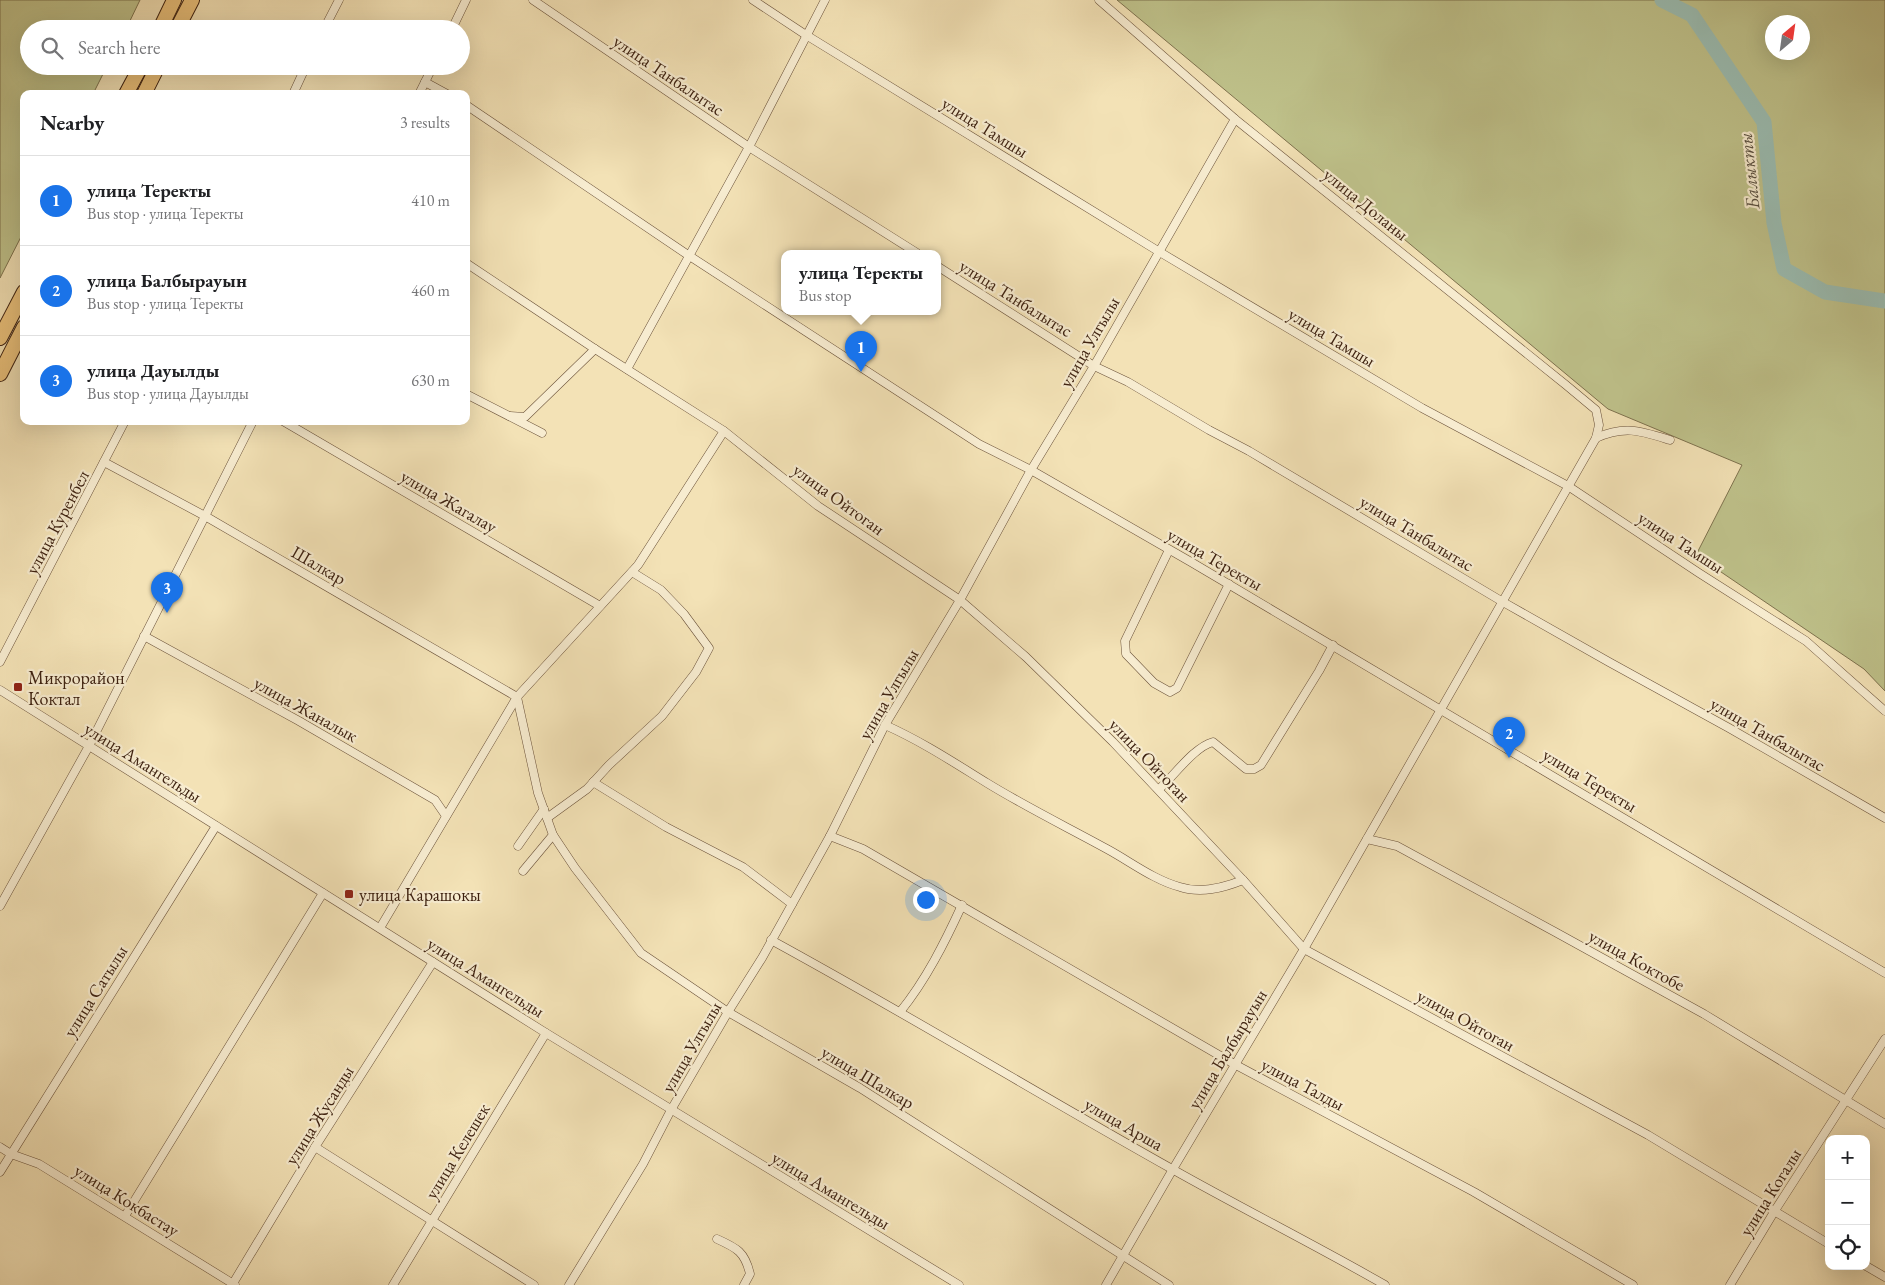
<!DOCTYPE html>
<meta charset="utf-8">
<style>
body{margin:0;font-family:"EB Garamond",serif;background:#f2f2f2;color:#202124}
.controls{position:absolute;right:15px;bottom:15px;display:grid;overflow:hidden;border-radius:10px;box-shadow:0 5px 20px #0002}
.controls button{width:45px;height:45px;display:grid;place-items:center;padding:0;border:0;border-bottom:1px solid #e0e0e0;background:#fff;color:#202124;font:25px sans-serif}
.compass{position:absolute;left:1765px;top:15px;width:45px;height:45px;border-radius:50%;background:#fff;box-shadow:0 5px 20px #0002;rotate:29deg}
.you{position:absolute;left:925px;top:899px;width:18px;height:18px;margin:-12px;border:4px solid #fff;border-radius:50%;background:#1a73e8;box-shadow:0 0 0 8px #1a73e833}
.badge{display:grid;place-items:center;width:32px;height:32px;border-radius:50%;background:#1a73e8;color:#fff;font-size:16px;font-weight:700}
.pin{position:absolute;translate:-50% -41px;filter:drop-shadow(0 1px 2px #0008)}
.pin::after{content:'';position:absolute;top:26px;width:18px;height:15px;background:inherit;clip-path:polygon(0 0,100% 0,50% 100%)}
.popup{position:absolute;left:781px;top:250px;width:160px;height:65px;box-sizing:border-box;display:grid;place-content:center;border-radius:10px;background:#fff;filter:drop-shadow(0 1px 4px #0005);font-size:16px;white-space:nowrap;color:#757577}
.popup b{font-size:19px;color:#202124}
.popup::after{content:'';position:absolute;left:50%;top:100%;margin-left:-10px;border:10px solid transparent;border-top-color:#fff}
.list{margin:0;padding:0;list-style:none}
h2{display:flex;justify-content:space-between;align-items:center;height:65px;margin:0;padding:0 20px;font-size:21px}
h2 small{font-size:16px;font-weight:400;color:#757577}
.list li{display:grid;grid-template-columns:32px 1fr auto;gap:15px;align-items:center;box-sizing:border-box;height:90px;padding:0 20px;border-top:1px solid #e0e0e0}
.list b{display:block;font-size:19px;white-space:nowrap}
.list p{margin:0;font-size:16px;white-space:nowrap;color:#757577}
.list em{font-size:16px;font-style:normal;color:#757577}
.icon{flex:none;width:28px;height:28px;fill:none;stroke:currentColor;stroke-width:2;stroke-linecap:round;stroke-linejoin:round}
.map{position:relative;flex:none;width:1885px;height:1285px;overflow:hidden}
.search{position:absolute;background:#fff;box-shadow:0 5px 20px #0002;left:20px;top:20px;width:450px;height:55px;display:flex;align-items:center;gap:12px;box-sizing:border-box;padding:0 18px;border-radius:28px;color:#757577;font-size:19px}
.panel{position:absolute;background:#fff;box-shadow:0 5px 20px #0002;left:20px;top:90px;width:450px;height:335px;border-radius:10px}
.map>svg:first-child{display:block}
</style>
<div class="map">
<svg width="1885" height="1285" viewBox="0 0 1885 1285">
<rect width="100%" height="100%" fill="#f3e2b6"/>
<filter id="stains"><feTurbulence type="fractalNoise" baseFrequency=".004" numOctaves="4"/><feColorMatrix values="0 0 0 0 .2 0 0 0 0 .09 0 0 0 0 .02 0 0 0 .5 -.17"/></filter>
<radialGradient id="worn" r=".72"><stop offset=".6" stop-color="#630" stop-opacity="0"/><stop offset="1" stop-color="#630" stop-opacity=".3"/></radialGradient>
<g fill="#bfc28b" stroke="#7e724e" fill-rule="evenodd">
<polygon points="0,0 140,0 126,29 29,29 29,66 107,66 93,94 24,94 24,231 0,278"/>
<path d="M 1117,0 L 1885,0 L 1885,691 L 1864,669 L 1696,555 L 1742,465 L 1608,409 ZM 1772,22 L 1802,22 L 1802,52 L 1772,52 Z"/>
</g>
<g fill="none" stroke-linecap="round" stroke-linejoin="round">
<polyline stroke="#9bbdb2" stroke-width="15" points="1662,0 1692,15 1764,122 1774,223 1784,269 1825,292 1885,301"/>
<defs>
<g id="street">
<polyline points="533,0 749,147 917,253"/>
<polyline points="753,0 806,35 1158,251 1422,408 1568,486 1699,573 1806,641 1885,711"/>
<polyline points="1099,0 1235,119 1566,385 1596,410 1599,425 1596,438 1304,949 1173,1169 1106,1285"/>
<polyline points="324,29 339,0"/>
<polyline points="452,29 466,0"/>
<polyline points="425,82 447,94"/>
<polyline points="293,94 306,66"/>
<polyline points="419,94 433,66"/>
<polyline points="466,105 688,255 979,444 1031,470 1191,562 1885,973"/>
<polyline points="466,263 595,349 724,431 818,506 960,600 1026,657 1113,742 1243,880 1304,949 1648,1135 1829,1244"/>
<polyline points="937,266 1094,366 1128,382 1209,430 1249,451 1503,602 1609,662 1729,728 1885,818"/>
<polyline points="627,369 749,147 825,0"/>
<polyline points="466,394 542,433"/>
<polyline points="510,416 525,417 595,349"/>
<polyline points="283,421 600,606"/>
<path d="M 1596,438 C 1625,425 1641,431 1670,440"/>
<polyline points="104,462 205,516 517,697 538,793 553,835 575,868 641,953 728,1012 860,1088 1169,1285"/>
<polyline points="1169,550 1125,641 1126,654 1154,683 1170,692 1177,688 1229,584"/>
<polyline points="144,636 299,721 435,800 446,816"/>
<polyline points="0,662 125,421"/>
<polyline points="0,690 546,1033 959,1285"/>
<path d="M 885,725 C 921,741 953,762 987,783 C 1026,807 1067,827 1107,849 C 1131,862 1154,880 1180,887 C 1201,894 1223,888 1243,880"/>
<polyline points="593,782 666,827 743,867 792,904"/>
<path d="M 1159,789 C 1174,776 1194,747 1213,742 L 1246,769 L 1254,769 L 1261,765 L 1319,671 L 1333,645"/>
<polyline points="547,818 587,789 609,765 662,716 696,672 709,648 684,614 661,590 632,572"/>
<polyline points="830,836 863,849 1236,1065 1474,1192 1633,1285"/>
<polyline points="1367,839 1397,846 1557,933 1704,1014 1885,1124"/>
<polyline points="518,846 544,809"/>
<polyline points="523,871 553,835"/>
<polyline points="0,906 89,746 253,421"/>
<polyline points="380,928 517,697 638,565 724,431"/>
<path d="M 771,940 C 907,1014 1038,1094 1172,1169 C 1243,1209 1315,1245 1385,1285"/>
<path d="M 900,1012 C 926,980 945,942 962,905"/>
<polyline points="0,1147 11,1154 39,1164 235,1285"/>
<polyline points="315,1147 534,1285"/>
<polyline points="0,1172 216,826"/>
<polyline points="125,1216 323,893"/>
<path d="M 717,1239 C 737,1248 745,1252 750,1274 L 744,1285"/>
<polyline points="1866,1266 1885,1277"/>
<polyline points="232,1285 315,1147 433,962"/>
<polyline points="393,1285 546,1033"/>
<polyline points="569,1285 643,1164 671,1110 728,1012 762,958 830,836 885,725 960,600 1031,470 1094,366 1235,119"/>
<polyline points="1730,1285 1774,1212 1885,1039"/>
</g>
<g id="highway">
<polyline points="160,29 174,0"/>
<polyline points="177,29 192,0"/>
<polyline points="126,94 141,66"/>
<polyline points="144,94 158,66"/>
<polyline points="0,338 24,292"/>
<polyline points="0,374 24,327"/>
</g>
</defs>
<use href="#street" stroke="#6b523a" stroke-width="9"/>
<use href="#highway" stroke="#3e2211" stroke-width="16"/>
<use href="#street" stroke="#f7ecd0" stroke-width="8"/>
<use href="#highway" stroke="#eac17b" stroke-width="14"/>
</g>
<g fill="#8f2418" stroke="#f7ecd0" stroke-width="2">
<rect x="13" y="682" width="10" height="10" rx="2.5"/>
<rect x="344" y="889" width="10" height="10" rx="2.5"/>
</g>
<g text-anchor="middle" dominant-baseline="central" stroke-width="4.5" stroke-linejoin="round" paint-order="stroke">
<g font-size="18" fill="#3e2211" stroke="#f7ecd0">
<text transform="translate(669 75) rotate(34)">улица Танбалытас</text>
<text transform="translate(985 127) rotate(32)">улица Тамшы</text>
<text transform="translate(1366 204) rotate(39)">улица Доланы</text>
<text transform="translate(1016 298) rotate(32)">улица Танбалытас</text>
<text transform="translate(1332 337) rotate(31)">улица Тамшы</text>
<text transform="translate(1089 342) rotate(-60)">улица Улгылы</text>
<text transform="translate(839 499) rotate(36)">улица Ойтоган</text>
<text transform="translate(449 501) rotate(30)">улица Жагалау</text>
<text transform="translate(57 522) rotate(-62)">улица Куренбел</text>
<text transform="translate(1417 533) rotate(31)">улица Танбалытас</text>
<text transform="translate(1681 542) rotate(33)">улица Тамшы</text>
<text transform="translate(1215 559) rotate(30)">улица Теректы</text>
<text transform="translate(319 565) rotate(30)">Шалкар</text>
<text transform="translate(888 694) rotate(-60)">улица Улгылы</text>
<text transform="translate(306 709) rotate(29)">улица Жаналык</text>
<text transform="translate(1768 734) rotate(30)">улица Танбалытас</text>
<text transform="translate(1150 760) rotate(46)">улица Ойтоган</text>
<text transform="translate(143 762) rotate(32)">улица Амангельды</text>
<text transform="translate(1590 780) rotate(31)">улица Теректы</text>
<text transform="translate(1637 960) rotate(29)">улица Коктобе</text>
<text transform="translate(486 977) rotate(32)">улица Амангельды</text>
<text transform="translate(95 991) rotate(-58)">улица Сатылы</text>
<text transform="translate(1466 1020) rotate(29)">улица Ойтоган</text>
<text transform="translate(691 1047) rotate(-60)">улица Улгылы</text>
<text transform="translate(1227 1049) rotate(-59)">улица Балбырауын</text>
<text transform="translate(868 1077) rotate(31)">улица Шалкар</text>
<text transform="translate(1303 1084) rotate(28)">улица Талды</text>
<text transform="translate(319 1115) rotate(-58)">улица Жусанды</text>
<text transform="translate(1124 1124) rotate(30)">улица Арша</text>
<text transform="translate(457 1151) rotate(-59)">улица Келешек</text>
<text transform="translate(831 1190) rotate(31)">улица Амангельды</text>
<text transform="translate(1770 1192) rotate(-58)">улица Когалы</text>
<text transform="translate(127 1200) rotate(32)">улица Кокбастау</text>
</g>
<g font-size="18" fill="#3e2211" stroke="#f7ecd0" text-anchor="start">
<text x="28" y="677">Микрорайон<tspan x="28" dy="21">Коктал</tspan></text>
<text x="359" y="894">улица Карашокы</text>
</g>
<g font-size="19" font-style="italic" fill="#5a5041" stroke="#f7ecd0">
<text transform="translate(1749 171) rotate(-96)">Балыкты</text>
</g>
</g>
<rect width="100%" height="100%" filter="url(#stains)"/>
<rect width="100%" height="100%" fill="url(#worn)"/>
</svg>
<div class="controls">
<button>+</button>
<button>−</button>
<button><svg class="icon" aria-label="locate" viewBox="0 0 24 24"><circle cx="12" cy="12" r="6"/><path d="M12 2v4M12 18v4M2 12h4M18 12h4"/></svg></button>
</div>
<svg class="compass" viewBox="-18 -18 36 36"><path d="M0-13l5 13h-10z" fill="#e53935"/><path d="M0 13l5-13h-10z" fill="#757577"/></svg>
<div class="you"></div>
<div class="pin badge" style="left:861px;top:372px">1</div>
<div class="popup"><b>улица Теректы</b>Bus stop</div>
<div class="pin badge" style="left:1509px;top:758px">2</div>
<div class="pin badge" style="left:167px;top:613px">3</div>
<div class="search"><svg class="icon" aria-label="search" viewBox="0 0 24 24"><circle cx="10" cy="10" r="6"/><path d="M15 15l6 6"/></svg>Search here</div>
<section class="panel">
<h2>Nearby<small>3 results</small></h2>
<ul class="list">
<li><span class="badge">1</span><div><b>улица Теректы</b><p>Bus stop · улица Теректы</p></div><em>410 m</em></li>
<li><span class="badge">2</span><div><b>улица Балбырауын</b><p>Bus stop · улица Теректы</p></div><em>460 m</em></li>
<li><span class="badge">3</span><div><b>улица Дауылды</b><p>Bus stop · улица Дауылды</p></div><em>630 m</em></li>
</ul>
</section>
</div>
